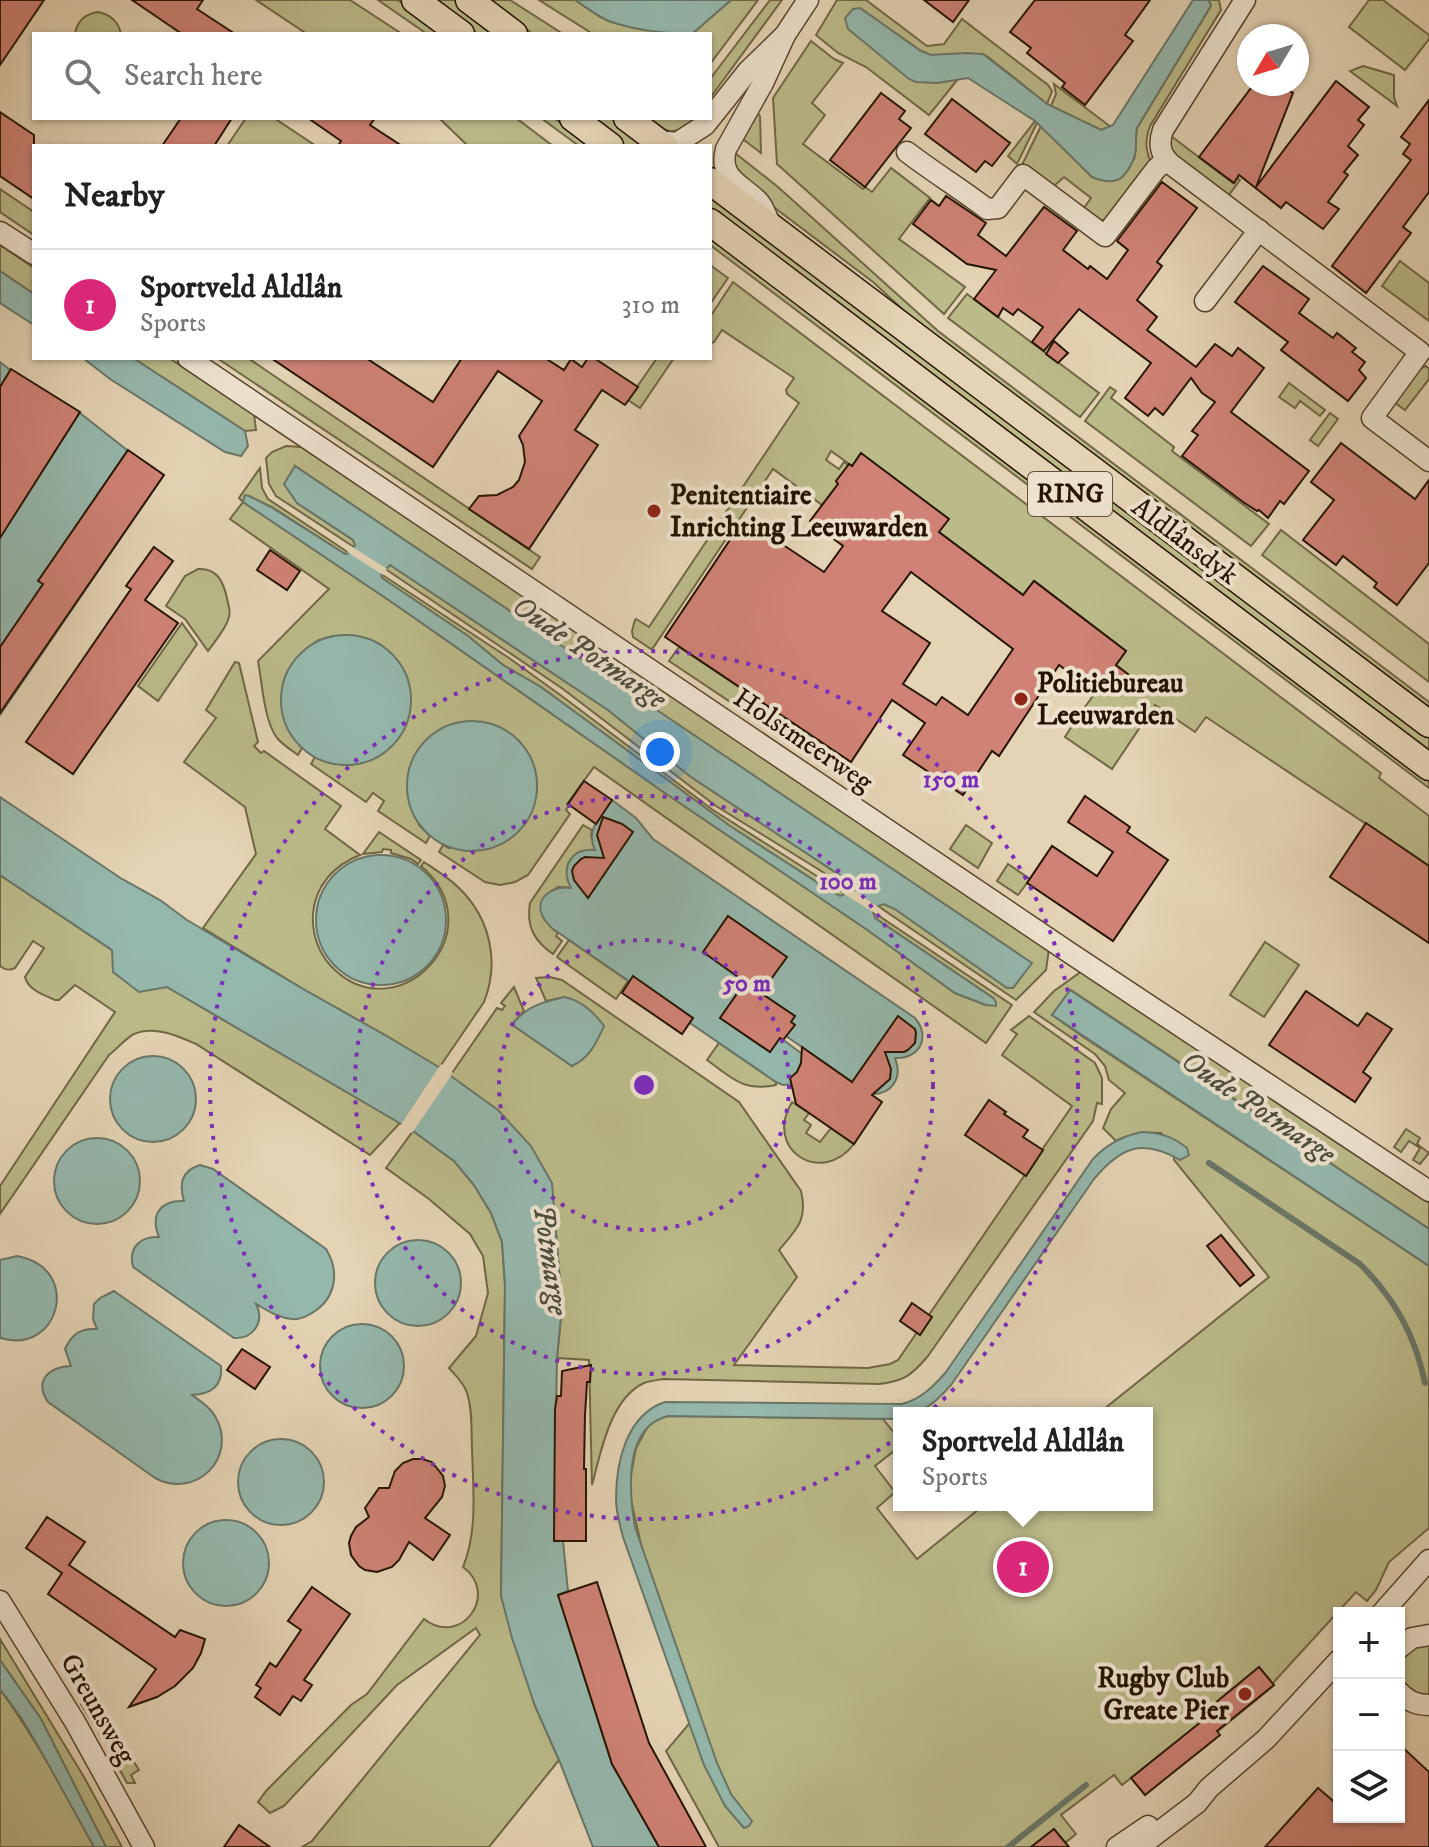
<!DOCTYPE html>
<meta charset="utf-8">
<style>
body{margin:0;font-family:"IM FELL DW Pica",serif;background:#f2f2f2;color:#222}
.controls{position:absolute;right:24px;bottom:24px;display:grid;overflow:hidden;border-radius:0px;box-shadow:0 2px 6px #0004}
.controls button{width:72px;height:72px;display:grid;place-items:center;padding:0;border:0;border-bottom:2px solid #e0e0e0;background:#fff;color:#222;font:40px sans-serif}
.compass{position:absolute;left:1237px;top:24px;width:72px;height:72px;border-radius:50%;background:#fff;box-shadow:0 2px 6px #0004;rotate:232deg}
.you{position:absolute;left:660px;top:752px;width:28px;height:28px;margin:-20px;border:6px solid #fff;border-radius:50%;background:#1a73e8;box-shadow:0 0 0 12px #1a73e833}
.badge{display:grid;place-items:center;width:52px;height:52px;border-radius:50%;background:#db2777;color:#fff;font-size:26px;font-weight:700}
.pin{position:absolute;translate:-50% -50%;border:4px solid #fff;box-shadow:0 2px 8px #0006}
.popup{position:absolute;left:893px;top:1407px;width:260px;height:104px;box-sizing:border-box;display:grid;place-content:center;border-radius:0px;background:#fff;filter:drop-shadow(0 2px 6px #0005);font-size:26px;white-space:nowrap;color:#767676}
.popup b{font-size:30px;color:#222}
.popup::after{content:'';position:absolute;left:50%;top:100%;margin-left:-16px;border:16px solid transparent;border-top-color:#fff}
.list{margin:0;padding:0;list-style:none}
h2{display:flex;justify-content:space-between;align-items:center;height:104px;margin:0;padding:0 32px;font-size:34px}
h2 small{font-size:26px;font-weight:400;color:#767676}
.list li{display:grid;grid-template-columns:52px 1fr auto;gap:24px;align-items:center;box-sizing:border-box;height:112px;padding:0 32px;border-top:2px solid #e0e0e0}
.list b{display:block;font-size:30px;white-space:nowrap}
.list p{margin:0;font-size:26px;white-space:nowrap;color:#767676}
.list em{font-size:26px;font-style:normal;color:#767676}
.icon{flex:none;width:44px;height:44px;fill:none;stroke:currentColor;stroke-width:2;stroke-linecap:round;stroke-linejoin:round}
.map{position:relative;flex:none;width:1429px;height:1847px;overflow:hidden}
.search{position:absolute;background:#fff;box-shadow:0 2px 6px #0004;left:32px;top:32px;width:680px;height:88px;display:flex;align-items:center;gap:20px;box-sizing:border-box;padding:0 28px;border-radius:0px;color:#767676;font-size:30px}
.panel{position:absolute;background:#fff;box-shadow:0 2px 6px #0004;left:32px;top:144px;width:680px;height:216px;border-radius:0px}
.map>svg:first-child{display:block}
</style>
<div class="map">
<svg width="1429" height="1847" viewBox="0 0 1429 1847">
<rect width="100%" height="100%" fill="#e4d3b4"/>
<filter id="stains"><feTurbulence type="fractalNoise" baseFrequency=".0025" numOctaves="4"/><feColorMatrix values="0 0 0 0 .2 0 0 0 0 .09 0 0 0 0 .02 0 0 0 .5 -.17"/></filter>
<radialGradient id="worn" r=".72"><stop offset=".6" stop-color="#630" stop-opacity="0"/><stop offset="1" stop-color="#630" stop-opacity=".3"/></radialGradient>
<g fill="#bbba89" stroke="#706744" stroke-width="2">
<polygon points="256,0 350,0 402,34 307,34"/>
<polygon points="378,0 398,0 443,34 427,34"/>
<polygon points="433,0 454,0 499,34 478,34"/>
<polygon points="488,0 510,0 563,34 533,34"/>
<polygon points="539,0 575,0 600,17 611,22 671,34 593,34"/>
<polygon points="731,0 758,0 710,64 710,34 692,34"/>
<polygon points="770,0 782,0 710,98 710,79"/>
<polygon points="837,0 866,0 927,46 944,44 962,19 1048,85 1052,91 1047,104 988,57 983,54 931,55 921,51 860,8 937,83 958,79 929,115 866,67 838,53 816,35"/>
<path d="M 1208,0 L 1219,0 L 1221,10 L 1150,126 C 1145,140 1145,151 1152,164 L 1106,220 L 1095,220 L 1084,208 L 1091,198 L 1064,177 L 1053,187 L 1021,167 L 1041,126 L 1092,177 L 1134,159 C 1137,149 1135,139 1137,128 L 1209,9 L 1211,5 Z"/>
<polygon points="1369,0 1383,0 1429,35 1429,39 1405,70 1349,27"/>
<path d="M 98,12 C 111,15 118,21 121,34 L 75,34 C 77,21 85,14 98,12 Z"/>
<polygon points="811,41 834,59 843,63 812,103 825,115 803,144 863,189 865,187 872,192 891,168 930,198 899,239 965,287 944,314 777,164 773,98"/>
<polygon points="1363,66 1394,75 1394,97 1397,106 1350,71"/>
<polygon points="1054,84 1111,127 1101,130 1051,106 1056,94"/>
<polygon points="757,112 760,116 761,153 740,137"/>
<polygon points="246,118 274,118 316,146 227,146"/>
<polygon points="439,118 516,118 553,146 468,146"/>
<polygon points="541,118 554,118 592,146 579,146"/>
<polygon points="589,118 611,118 648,146 626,146"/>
<path d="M 645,118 L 688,118 L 695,124 C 672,135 666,133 645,118 Z"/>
<polygon points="1035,121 1037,123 1017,164 1008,156"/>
<polygon points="1171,136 1233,183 1237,178 1240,180 1228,196 1176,157 1169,145"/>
<polygon points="735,153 778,187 938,331 1429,702 1429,711 925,330 873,282 743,184 732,164"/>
<polygon points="0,189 34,212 34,235 0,212"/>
<polygon points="710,193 1429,737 1429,754 710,209"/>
<polygon points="710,235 1429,779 1429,788 710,245"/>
<polygon points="0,245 34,268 34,294 0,271"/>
<polygon points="1400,261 1429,283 1429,321 1382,286"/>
<polygon points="710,265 728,278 710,304"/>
<polygon points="733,282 1381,773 1379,778 1429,816 1429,866 1206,717 1195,732 1155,705 1112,769 1065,737 1079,715 1126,651 1034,581 1023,595 939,532 862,454 852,466 831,451 826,460 839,469 844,462 848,465 838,484 822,505 773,469 653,648 651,649 633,637 632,631 635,620 636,619 649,627 799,403 787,394 786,390 794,378 722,330 714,342 710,343 710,317"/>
<polygon points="967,294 1099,393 1080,417 948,318"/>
<polygon points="133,358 169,358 254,414 256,430 245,431"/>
<polygon points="217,358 248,358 540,557 532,569"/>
<polygon points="657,358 674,358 640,408 628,400"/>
<polygon points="1426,366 1429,369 1429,379 1405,410 1394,402 1419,369"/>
<polygon points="1289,383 1325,410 1320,416 1300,401 1295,408 1279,397"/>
<polygon points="1110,387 1116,391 1111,398 1174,447 1172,451 1269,524 1251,546 1085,421"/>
<polygon points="1330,413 1338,419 1318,446 1310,440"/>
<polygon points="286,446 302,447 1049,949 1046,970 1016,1000 878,906 884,904 895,909 1007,988 1013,988 1031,963 295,466 297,503 353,540 355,544 354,547 276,496 269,484 266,458 272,452"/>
<path d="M 260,468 L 262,488 L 268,499 L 349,553 L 345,554 L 272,507 L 249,496 L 243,502 L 396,605 L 665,793 L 866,929 L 955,993 L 986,1005 L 993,998 L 875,918 L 873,912 L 1012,1005 L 986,1043 L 594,767 L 567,804 L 568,806 L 566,810 L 570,814 L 528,875 L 515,882 L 500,885 L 485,882 L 439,852 L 443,845 L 449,848 L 537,792 C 537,771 532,757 519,741 L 419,825 L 430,836 L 426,843 L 378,811 L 384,801 L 373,793 L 366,802 L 311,764 L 315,757 L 327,762 L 352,765 L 333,636 L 319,640 L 307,648 L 288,729 L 302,748 L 298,755 C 291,750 283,745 277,738 C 264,721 262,682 258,661 L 329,589 L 230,519 L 243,502 L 239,498 Z"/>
<polygon points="1281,530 1429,644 1429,682 1262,555"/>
<polygon points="390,565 608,710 691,777 844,878 847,887 716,806 563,689 387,570 385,568"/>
<path d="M 198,569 C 217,568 223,581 227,598 C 228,605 231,610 229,617 C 226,629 215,641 208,651 L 185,619 L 166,606 L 185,576 Z"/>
<polygon points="381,574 509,658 559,694 713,810 845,894 840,896 829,890 730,826 541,687 503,665 468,636 382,578"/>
<polygon points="182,623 197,644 158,701 138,686"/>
<polygon points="679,647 838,753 833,760 823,764 669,661"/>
<path d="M 235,662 L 239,663 L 258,742 L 254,746 L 261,753 L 264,751 L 341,806 L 325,829 L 360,855 C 334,865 315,886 313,914 C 312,933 318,951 330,965 C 395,1036 498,931 421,866 L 424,862 C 436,870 449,878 459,888 C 490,918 500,962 484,1002 L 439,1068 L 390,1038 L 303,989 L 203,928 L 256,854 L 245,807 L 184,762 L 216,718 L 206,710 Z"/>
<path d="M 583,825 L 592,830 L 591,836 L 596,851 L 581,851 L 570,861 L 572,888 L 558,887 L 547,894 L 553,929 L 558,933 L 556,936 L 562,941 L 553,954 C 534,941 526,926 530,903 Z"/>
<polygon points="966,825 992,843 978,868 950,849"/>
<polygon points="379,832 421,860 418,864 411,859 391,853 391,850 383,849 382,852 363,854"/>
<polygon points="1008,864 1030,879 1018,895 997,881"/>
<path d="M 0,875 L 167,987 L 400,1123 L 370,1155 L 196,1044 C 178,1036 154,1025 134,1034 C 126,1038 117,1049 109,1055 L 0,1214 L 0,1186 L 115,1012 L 75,985 L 59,1000 L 55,1000 C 44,995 28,990 25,977 L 44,948 L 33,941 L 15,968 C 9,971 5,970 0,966 Z"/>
<polygon points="569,940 628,981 616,999 557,957"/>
<polygon points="1265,942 1299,965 1264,1017 1230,995"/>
<path d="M 1082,971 L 1429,1203 L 1429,1229 L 1071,990 L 1052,1015 L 1082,1036 L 1429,1266 L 1429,1528 L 1389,1562 L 1376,1590 L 1367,1601 L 1356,1592 L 1273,1683 L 1274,1685 L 1217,1732 L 1131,1778 L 1122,1785 L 1114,1775 L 1061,1815 L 1076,1834 L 1060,1847 L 719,1847 L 666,1751 L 699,1712 L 642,1549 L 631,1500 L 630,1480 L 636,1448 L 648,1426 L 656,1419 L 668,1416 L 883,1419 L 899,1439 L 899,1447 L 875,1466 L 895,1492 L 877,1508 L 917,1559 L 984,1505 L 1147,1505 L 1147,1413 L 1099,1413 L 1269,1277 L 1174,1160 L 1174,1156 L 1180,1160 L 1161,1133 C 1144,1132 1131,1133 1116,1141 L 1103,1128 L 1111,1109 L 1125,1093 L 1109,1080 L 1105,1066 L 1095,1054 L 1034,1012 L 1054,991 Z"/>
<path d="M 549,977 L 562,980 L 739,1102 L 801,1191 C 808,1220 797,1229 779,1250 L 797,1277 L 734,1365 L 868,1368 L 890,1364 L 898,1360 L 1072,1106 L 1002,1055 L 1017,1034 L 1011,1030 L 1029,1016 L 1095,1063 L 1102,1078 L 1102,1104 L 1097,1103 L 1093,1121 L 928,1356 C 911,1376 904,1381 879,1384 L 663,1379 C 657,1380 650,1381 644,1383 C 610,1399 601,1452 592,1485 L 589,1360 L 557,1358 L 562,1306 L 554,1211 L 450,1076 L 497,1008 L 502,1010 L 505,1006 L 501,1003 L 514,987 L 524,1011 L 514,1022 L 514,1026 L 572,1066 L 565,997 L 546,1001 L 536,978 Z"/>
<path d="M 719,1043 L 776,1082 L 776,1085 C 743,1092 732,1078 707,1060 Z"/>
<path d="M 792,1102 L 809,1113 L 804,1120 L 811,1125 L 806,1133 L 820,1142 L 831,1128 L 854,1144 C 821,1187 763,1149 792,1102 Z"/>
<polygon points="1406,1129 1420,1138 1417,1144 1429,1153 1420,1164 1413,1160 1420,1148 1409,1141 1401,1152 1394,1147"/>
<path d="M 413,1131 L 454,1161 L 474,1185 L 491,1213 L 502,1242 L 505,1285 L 501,1596 L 535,1706 L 559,1760 L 489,1847 L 302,1847 L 312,1841 L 480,1635 L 476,1628 L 397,1685 L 284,1806 L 270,1813 L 258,1802 L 266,1791 L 351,1705 L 367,1694 L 424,1619 C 461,1648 500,1594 463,1567 C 478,1531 473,1487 472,1449 C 471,1431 473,1411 467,1393 C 464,1383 456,1376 449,1368 L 476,1336 L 488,1293 L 483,1256 L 470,1234 L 429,1199 L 386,1168 Z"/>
<polygon points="0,1639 84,1777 122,1847 106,1847 41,1719 0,1660"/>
<path d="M 1429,1644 L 1429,1695 C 1393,1695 1390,1649 1429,1644 Z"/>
<path d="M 0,1689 C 36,1739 65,1793 94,1847 L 0,1847 Z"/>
<polygon points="93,1697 139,1770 131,1775 135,1783 127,1783 116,1763 127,1756 113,1731 101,1737 99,1734 111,1727 107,1721 95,1727 81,1704"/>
</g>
<g fill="#95b8ad" stroke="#697668" stroke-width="2" fill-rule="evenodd">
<path d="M 575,0 L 731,0 L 692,34 C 667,34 633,30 609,21 C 597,16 586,7 575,0 Z"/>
<path d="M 1193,0 L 1208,0 L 1211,5 L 1209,9 L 1137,128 C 1135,137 1137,145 1135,154 C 1134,161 1125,178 1117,180 C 1110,183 1098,180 1092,177 L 1035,121 L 968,78 L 937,83 L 916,82 L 909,79 L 848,29 L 845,18 L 853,9 L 860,8 L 921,51 L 931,55 L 966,53 L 983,54 L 1047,104 L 1101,130 L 1113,125 Z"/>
<polygon points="0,271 34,294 34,325 0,303"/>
<polygon points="83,358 133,358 245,431 248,446 241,456 225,452 110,379"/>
<polygon points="0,362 10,370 80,413 127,450 163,476 0,715"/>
<path d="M 295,466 L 1032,963 L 1013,988 L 1007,988 L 895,909 L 884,904 L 878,906 L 873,912 L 875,918 L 993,998 L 996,1002 L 996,1006 L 986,1005 L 955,993 L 866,929 L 665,793 L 396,605 L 243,502 L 245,495 L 249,496 L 271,507 L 345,554 L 349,553 L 355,545 L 353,540 L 297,503 L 284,484 ZM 390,565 L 608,710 L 691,777 L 844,878 L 847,887 L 845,894 L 840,896 L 829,890 L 730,826 L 541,687 L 503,665 L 468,636 L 382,578 L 381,574 Z"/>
<circle cx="346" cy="700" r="65"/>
<circle cx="472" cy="786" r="65"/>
<polygon points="0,797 122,879 160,900 187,920 303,989 390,1038 437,1066 498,1110 531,1146 552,1183 562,1306 557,1358 554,1541 563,1541 568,1591 558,1595 612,1764 659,1847 593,1847 559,1760 535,1706 512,1638 501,1596 505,1285 502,1242 491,1213 474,1185 454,1161 413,1131 167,987 139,992 113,972 112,950 0,875"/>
<path d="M 612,800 L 636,818 L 653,839 L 915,1018 C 931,1037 920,1059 895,1058 C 903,1078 892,1095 870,1094 L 783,1034 L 781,1038 L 802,1054 L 806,1060 L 795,1084 L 783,1085 L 776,1082 L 553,929 C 552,929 545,920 544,919 C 532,899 552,885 571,888 C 560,867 571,848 595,850 C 585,829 601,817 612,800 Z"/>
<circle cx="381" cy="920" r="65"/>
<polygon points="1070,990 1429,1229 1429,1266 1052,1015"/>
<path d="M 565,997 C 582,1001 594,1012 604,1026 C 596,1043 590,1058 572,1066 L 514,1026 L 514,1022 C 529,1005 544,1002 565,997 Z"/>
<circle cx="153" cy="1099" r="43"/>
<path d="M 1142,1132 C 1161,1133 1172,1136 1187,1148 L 1189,1155 L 1180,1160 C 1142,1138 1121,1147 1094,1179 L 951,1385 C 934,1404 925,1413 899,1413 L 899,1419 L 668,1416 C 623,1427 629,1492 635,1527 L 717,1763 L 731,1794 L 752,1821 L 749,1826 L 744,1828 L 725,1806 L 704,1765 L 623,1537 C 620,1525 616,1512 616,1499 C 616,1463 626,1415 665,1402 L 902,1404 C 921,1399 933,1387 946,1372 L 1093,1159 C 1107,1144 1122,1136 1142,1132 Z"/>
<circle cx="97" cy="1181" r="43"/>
<path d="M 200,1165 L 213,1169 L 326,1249 C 339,1270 337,1296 315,1311 C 308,1316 300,1320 292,1319 C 278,1318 267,1310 256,1304 C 265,1321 254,1339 234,1338 L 133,1267 C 128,1248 140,1236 159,1237 C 150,1215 160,1200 184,1201 C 179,1184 181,1171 200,1165 Z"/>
<circle cx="418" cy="1283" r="43"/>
<path d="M 17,1256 C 82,1267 61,1356 0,1338 L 0,1260 Z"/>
<path d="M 114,1291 L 221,1366 C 223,1387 210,1394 192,1395 C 200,1401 209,1406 215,1416 C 239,1457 196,1500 155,1478 L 48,1402 C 34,1381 48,1367 71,1366 L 65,1349 C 72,1334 80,1328 97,1329 L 93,1319 L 94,1304 L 100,1298 Z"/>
<circle cx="362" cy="1366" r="42"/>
<circle cx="281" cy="1482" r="43"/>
<circle cx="226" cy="1563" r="43"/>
<polygon points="0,1660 41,1719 106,1847 94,1847 42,1753 22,1719 0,1689"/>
</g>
<g fill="#e4d3b4">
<polygon points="351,546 387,569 383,575 347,552"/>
<polygon points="845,885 881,909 878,915 841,892"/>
<polygon points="441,1064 453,1073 412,1133 400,1126"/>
</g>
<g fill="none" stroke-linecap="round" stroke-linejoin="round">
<g stroke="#697668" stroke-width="6">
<path d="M 1209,1163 L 1360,1264 C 1395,1299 1415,1335 1425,1383"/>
<polyline points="1008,1847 1086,1785"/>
</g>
</g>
<g fill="#cf8275" stroke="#261400" stroke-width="2" fill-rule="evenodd">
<polygon points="0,0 44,0 0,65"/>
<polygon points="132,0 203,0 197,9 235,34 182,34"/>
<polygon points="924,0 969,0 953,22"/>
<polygon points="1035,0 1150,0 1125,35 1133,41 1085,105 1062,87 1065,83 1027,53 1031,48 1010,32"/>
<polygon points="1336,81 1369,107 1358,120 1364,125 1348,146 1358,155 1344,172 1348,175 1328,202 1339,209 1323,229 1286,202 1281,208 1239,175 1234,183 1199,157 1254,84 1277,84 1293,93 1256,187"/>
<polygon points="881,93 905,111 899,119 911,128 865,187 830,160"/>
<polygon points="952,99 1010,143 992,166 985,161 976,172 925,134"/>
<polygon points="1429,100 1429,192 1403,227 1411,233 1366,293 1332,266 1411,160 1403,154 1410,144 1401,137"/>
<polygon points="0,112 34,135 34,199 0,176"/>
<polygon points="181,118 232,118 214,146 162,146"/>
<polygon points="308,118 375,118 370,125 402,146 338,146 341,141"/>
<polygon points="1162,182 1197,208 1157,262 1162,266 1137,300 1157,317 1147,330 1196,367 1215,344 1232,356 1238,348 1264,368 1231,412 1309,471 1284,504 1280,501 1268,518 1259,510 1257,511 1243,502 1182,456 1198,435 1192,431 1215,402 1202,393 1191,378 1163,415 1155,408 1148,416 1125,398 1151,363 1079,309 1044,351 1032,342 1043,327 1018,309 1013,315 1003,308 998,317 974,299 996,270 967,264 913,224 931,200 939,206 946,196 986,223 978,235 1006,256 1044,207 1077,231 1063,250 1088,269 1090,266 1107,279 1128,250 1117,241"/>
<polygon points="1263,266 1309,299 1299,313 1333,338 1337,333 1356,348 1352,352 1365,362 1359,370 1366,378 1348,401 1281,350 1288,342 1235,302"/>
<polygon points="1054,341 1068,353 1058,363 1046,354"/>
<polygon points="271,358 366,358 433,402 462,358 545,358 564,370 571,359 582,367 588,358 594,358 638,387 625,405 602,390 575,430 598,445 529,549 469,509 479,496 497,495 513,487 519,480 525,462 523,445 519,436 542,401 498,371 433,467"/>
<polygon points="11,369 80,412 0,538 0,387"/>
<polygon points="1341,443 1415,499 1429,480 1429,563 1397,605 1374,587 1377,583 1343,556 1336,565 1303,540 1334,500 1311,482"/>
<polygon points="128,450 164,475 0,713 0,647 43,584 38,581"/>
<path d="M 861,453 L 949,519 L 939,532 L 1023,595 L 1034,581 L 1126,651 L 1116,665 L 1133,678 L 1121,693 L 1104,680 L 1095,692 L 1059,665 L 999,756 L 992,751 L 963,795 L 903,755 L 925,723 L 892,700 L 851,762 L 665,637 L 744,519 L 824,572 L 843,546 L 810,521 L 838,484 L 836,481 L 849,464 L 852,466 ZM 911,572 L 1013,649 L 968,715 L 942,697 L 936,705 L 903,684 L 930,643 L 882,611 Z"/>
<polygon points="154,547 173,561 145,600 178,623 73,774 26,742 131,589 126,586"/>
<polygon points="270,550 300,571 287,590 257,570"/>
<polygon points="584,781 612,800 596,824 568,804"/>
<polygon points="1085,796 1130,827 1127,832 1168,860 1113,941 1027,883 1052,846 1097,876 1113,852 1068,822"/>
<polygon points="603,817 622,824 633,832 588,898 574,880 572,871 574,866 581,859 585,857 604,858 597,835"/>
<polygon points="1366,823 1429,866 1429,943 1330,877"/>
<polygon points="728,916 787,957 761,993 795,1016 791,1022 795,1025 783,1040 780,1038 770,1052 720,1018 745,982 703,952"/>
<polygon points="633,976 693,1018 682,1034 622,993"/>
<polygon points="1306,991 1358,1026 1367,1013 1392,1029 1363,1072 1371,1078 1355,1102 1269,1045"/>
<polygon points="898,1016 915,1029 916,1033 915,1043 908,1050 904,1052 885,1052 891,1069 890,1079 872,1095 882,1102 854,1144 796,1104 790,1078 797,1072 801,1063 802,1047 852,1082"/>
<polygon points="989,1100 1006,1112 1004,1114 1028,1130 1023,1137 1043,1150 1026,1176 965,1135"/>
<polygon points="1221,1235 1254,1275 1240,1286 1207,1246"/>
<polygon points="912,1303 932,1317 920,1335 900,1321"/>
<polygon points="242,1349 270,1367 255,1389 227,1370"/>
<polygon points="591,1365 590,1382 587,1382 585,1415 584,1469 586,1469 586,1541 554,1541 555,1409 557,1396 561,1396 562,1371"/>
<polygon points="413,1459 422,1459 432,1462 443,1476 445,1486 442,1497 425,1518 450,1535 433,1560 409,1542 399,1560 392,1567 377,1572 365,1570 359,1566 351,1555 349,1543 351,1536 356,1527 369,1517 365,1508 379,1488 389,1488 395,1471 403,1463"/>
<polygon points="47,1517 85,1542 69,1565 175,1637 180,1630 205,1639 201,1653 193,1668 175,1686 157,1697 129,1707 156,1669 48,1594 62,1573 26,1548"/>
<polygon points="597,1582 649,1743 706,1847 659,1847 612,1764 558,1595"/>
<polygon points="312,1587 350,1614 304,1680 312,1685 301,1701 293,1696 280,1715 255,1697 261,1688 256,1685 270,1663 276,1667 301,1630 288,1621"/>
<polygon points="1259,1667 1274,1685 1217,1731 1220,1735 1145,1795 1131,1778 1207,1717 1203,1713"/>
<polygon points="1399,1744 1429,1772 1429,1847 1265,1847 1318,1788 1339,1806 1339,1817 1399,1817"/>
<polygon points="239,1825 270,1847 224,1847"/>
<polygon points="1054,1829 1069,1847 1031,1847"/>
</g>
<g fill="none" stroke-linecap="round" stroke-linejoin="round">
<defs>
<g id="minor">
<path d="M 1245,0 L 1163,130 C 1158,144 1160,155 1172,165 L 1420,352 L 1372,418 L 1429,461"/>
<polyline points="658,141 677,143 705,125 748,71 785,35 808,0"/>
<path d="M 907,152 C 933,172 961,189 987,209 L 998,208 L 1023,175 L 1105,236 L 1156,169 L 1166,160"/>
<path d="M 768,219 C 765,213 763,206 758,201 C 741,184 718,178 726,149 L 763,83 L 785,35"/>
<polyline points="0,232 34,254"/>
<polyline points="1205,301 1259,230"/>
<polyline points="188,358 1070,953 1429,1191"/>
<polyline points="0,1601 75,1722 144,1847"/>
<polyline points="1382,1613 1429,1560"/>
<polyline points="1399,1648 1412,1638 1429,1635"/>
<path d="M 1399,1692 C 1408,1701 1416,1705 1429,1705"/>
<polyline points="1117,1847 1148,1826"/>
<polyline points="1139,1847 1197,1803 1209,1788 1266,1739 1339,1660"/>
</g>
<g id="major">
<polyline points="415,0 461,34"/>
<polyline points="469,0 514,34"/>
<polyline points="573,118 610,146"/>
<polyline points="627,118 664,146"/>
<polyline points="710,181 1429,724"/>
<polyline points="710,222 1429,767"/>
</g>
</defs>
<use href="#minor" stroke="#56442d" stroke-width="23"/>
<use href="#major" stroke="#261400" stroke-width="29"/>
<use href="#minor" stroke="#ede2ce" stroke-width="20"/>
<use href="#major" stroke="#e4d3b4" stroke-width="26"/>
</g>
<g fill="none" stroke="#7b2cbf" stroke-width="4" stroke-dasharray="4 8">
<circle cx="644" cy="1085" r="145"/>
<circle cx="644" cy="1085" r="289"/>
<circle cx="644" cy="1085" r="434"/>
</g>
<g fill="#8f2418" stroke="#ede2ce" stroke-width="3">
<circle cx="654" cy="511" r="8"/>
<circle cx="1021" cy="699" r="8"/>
<circle cx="1245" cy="1694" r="8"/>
</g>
<g text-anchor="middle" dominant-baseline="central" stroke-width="8" stroke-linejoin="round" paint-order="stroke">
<rect fill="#ede2ce" stroke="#62523e" stroke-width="2" x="1028" y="472" width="84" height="44" rx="6"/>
<g font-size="26" font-weight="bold" fill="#261400">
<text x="1070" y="494">RING</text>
</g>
<g font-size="28" font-weight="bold" fill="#261400" stroke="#ede2ce" text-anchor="start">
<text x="670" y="495">Penitentiaire<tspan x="670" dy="32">Inrichting Leeuwarden</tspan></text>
<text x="1037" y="683">Politiebureau<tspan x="1037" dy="32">Leeuwarden</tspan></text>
<text x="1229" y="1678" text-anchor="end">Rugby Club<tspan x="1229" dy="32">Greate Pier</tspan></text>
</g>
<g font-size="28" fill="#261400" stroke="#ede2ce">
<text transform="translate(1185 541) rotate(37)">Aldlânsdyk</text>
<text transform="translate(803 740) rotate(34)">Holstmeerweg</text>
<text transform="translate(98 1709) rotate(60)">Greunsweg</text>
</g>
<g font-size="30" font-style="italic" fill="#4d4d3d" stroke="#ede2ce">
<text transform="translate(589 653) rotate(34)">Oude Potmarge</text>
<text transform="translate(1258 1108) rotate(34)">Oude Potmarge</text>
<text transform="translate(550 1260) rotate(82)">Potmarge</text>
</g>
</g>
<circle cx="644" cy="1085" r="12" fill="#7b2cbf" stroke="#ede2ce" stroke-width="4"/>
<g font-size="24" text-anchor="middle" font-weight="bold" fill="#7b2cbf" stroke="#ede2ce" stroke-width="8" stroke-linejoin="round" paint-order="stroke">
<text x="951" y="787">150 m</text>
<text x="848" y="889">100 m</text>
<text x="747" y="991">50 m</text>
</g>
<rect width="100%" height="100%" filter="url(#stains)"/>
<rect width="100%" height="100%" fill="url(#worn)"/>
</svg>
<div class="controls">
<button>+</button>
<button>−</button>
<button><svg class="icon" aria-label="layers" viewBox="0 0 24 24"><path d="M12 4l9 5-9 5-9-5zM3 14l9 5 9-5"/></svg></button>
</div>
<svg class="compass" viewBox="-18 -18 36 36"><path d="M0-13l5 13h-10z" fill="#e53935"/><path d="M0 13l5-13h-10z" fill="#767676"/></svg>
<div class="you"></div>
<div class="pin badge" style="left:1023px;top:1567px">1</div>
<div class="popup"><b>Sportveld Aldlân</b>Sports</div>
<div class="search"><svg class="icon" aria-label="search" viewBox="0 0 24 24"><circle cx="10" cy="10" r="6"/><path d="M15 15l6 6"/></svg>Search here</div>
<section class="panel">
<h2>Nearby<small></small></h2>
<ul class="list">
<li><span class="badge">1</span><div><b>Sportveld Aldlân</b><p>Sports</p></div><em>310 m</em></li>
</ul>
</section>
</div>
